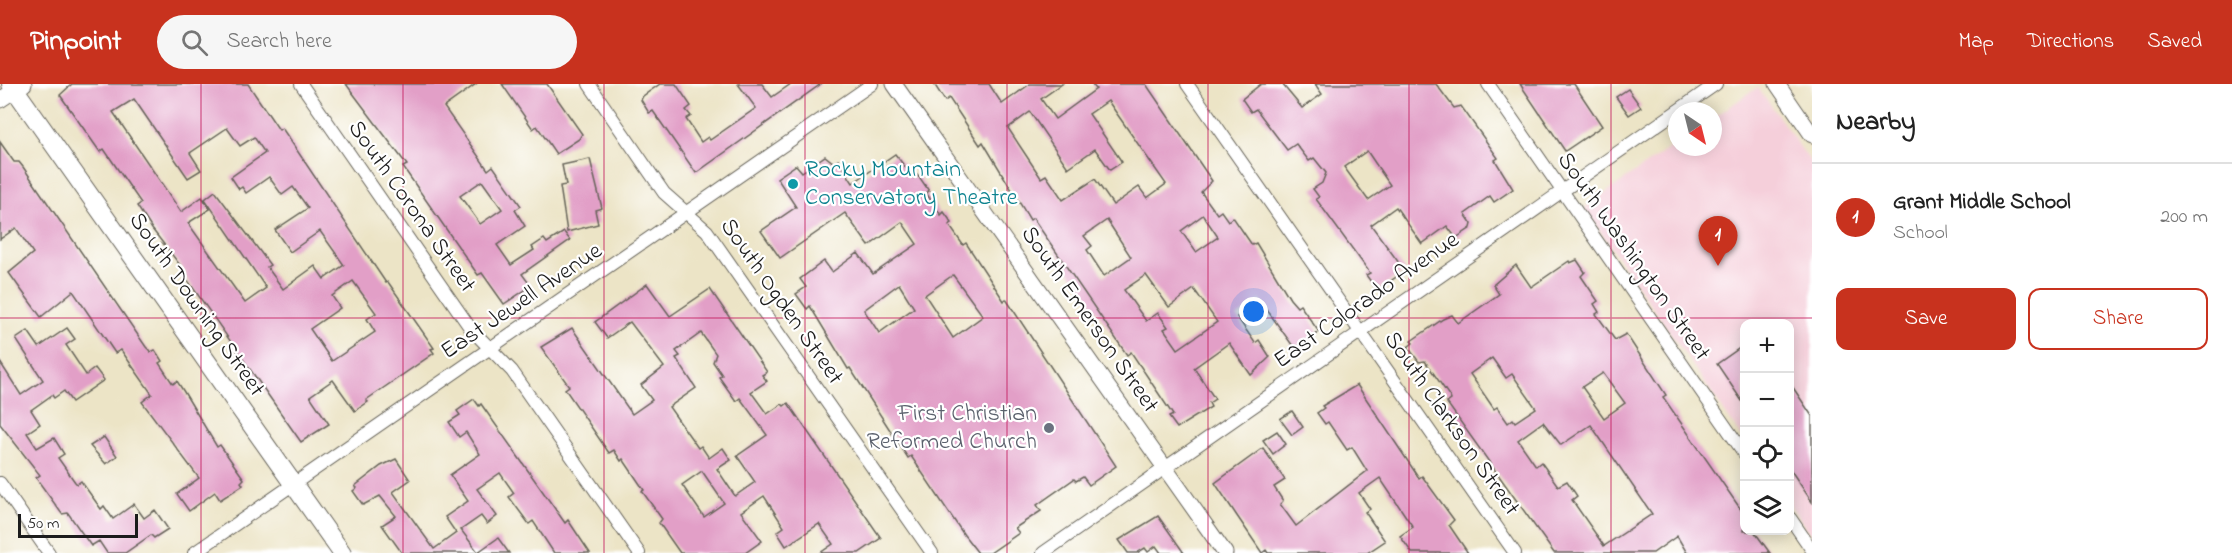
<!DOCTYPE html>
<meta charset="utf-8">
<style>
body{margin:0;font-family:"Indie Flower",sans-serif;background:#f6f6f6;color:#222}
.controls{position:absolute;right:18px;bottom:18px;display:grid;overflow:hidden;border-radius:12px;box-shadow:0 3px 15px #0003}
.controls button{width:54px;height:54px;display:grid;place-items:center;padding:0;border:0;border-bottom:2px solid #e0e0e0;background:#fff;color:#222;font:30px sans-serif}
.compass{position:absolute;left:1668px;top:18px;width:54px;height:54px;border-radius:50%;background:#fff;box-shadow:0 3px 15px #0003;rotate:145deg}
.scale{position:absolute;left:18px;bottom:15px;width:120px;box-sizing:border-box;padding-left:6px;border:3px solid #1c1c1c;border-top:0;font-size:16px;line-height:21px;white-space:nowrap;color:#1c1c1c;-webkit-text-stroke:4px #fff;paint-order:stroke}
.you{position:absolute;left:1254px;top:228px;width:21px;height:21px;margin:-15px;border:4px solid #fff;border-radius:50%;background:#1a73e8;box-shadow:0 0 0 9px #1a73e833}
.badge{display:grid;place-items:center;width:39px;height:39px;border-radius:50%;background:#c8321e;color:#fff;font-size:20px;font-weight:700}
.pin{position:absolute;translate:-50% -50px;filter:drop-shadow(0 2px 3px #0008)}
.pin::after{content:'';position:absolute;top:32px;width:21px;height:18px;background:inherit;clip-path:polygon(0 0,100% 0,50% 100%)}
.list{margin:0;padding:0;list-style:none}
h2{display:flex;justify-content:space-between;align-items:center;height:78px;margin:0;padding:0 24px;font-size:26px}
h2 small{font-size:20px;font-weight:400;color:#767676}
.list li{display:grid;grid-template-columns:39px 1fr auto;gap:18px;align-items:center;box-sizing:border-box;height:108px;padding:0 24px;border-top:2px solid #e0e0e0}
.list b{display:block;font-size:22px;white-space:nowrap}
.list p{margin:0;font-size:20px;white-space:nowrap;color:#767676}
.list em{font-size:20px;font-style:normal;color:#767676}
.actions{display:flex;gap:12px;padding:18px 24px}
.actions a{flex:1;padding:14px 0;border:2px solid #c8321e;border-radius:12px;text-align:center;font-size:21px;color:#c8321e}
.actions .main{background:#c8321e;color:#fff}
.icon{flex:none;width:33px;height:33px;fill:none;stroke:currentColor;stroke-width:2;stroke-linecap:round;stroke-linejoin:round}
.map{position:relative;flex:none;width:1812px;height:469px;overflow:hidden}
header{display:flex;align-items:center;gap:36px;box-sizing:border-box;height:84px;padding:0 30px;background:#c8321e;color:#fff}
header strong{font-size:28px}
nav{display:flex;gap:33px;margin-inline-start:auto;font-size:21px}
.search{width:420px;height:54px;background:#f6f6f6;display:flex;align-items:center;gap:15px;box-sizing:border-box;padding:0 21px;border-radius:33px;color:#767676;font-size:22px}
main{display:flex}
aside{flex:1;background:#fff}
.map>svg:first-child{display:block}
</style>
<header>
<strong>Pinpoint</strong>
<div class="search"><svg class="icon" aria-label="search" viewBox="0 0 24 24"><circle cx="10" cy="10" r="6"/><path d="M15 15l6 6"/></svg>Search here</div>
<nav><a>Map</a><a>Directions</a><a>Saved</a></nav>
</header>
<main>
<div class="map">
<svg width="1812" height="469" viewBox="0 0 1812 469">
<rect width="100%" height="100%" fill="#fff"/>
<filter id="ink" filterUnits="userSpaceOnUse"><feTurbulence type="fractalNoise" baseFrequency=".0167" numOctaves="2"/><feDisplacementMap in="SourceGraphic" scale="12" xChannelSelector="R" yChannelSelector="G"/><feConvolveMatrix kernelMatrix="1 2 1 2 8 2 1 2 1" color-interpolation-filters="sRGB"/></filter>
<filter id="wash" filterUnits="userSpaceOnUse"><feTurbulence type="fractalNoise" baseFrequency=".008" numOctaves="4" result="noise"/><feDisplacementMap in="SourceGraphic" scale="24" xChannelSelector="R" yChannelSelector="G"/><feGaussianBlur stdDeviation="1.35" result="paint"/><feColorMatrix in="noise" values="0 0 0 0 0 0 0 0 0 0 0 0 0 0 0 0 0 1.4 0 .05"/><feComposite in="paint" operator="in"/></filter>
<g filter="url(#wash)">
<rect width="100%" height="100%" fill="#ece4c6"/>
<polygon fill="#f5cfda" points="1758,3 1812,80 1812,453 1790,421 1790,240 1744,240 1744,356 1584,124 1677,59 1677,63 1713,63 1713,34"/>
<g id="blocks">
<g fill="#e29fc7" fill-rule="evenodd">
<path d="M 72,0 L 248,0 L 279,46 L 282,44 L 386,199 L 388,198 L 434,264 L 431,265 L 434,269 L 366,316 L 368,318 L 355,327 L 333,296 L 310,312 L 329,340 L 301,358 L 184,191 L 187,190 L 152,145 L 137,122 L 141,119 L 121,90 L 104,65 L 100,68 L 60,11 ZM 134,15 L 188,94 L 201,86 L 190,69 L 227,44 L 240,62 L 254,53 L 265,69 L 231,93 L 239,105 L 242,103 L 246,109 L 269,93 L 282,111 L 293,103 L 308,124 L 275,146 L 290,168 L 320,147 L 344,181 L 324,195 L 315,182 L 283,205 L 267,183 L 270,181 L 215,107 L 205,115 L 266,204 L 245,219 L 188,139 L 210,125 L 202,113 L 181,128 L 113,28 ZM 353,197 L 376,229 L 367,235 L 375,248 L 332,277 L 310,245 L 340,224 L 332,212 Z"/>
<path d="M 346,0 L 476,0 L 444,23 L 488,86 L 493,82 L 521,122 L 515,126 L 525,142 L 497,161 L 511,181 L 534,166 L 532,163 L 544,155 L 547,159 L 564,148 L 570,156 L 522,190 L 531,202 L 504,220 L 482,189 L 478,191 L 403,83 L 407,81 ZM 482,97 L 502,125 L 480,140 L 460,112 Z"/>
<polygon points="502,0 547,0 582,50 579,55 556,70 537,42 533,45"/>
<polygon points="660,0 676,0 691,22 686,26 691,32 686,35 701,58 708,53 710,56 756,24 738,0 762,0 772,13 791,0 821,0 696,89 653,27 649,29 641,16 643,12"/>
<path d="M 934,0 L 989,0 L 1002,20 L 1030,0 L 1062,0 L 1041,15 L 1055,35 L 1096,5 L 1092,0 L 1146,0 L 1212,97 L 1201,108 L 1217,130 L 1221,127 L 1228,137 L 1233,133 L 1252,161 L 1256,159 L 1290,215 L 1297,223 L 1300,221 L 1319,248 L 1295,265 L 1260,216 L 1237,233 L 1255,259 L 1259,256 L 1270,273 L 1251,291 L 1229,259 L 1194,284 L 1215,315 L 1209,319 L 1211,323 L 1177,344 L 1169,333 L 1173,331 L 1131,268 L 1127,271 L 1033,134 L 1030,136 L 983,58 L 980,61 L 949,14 L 945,17 ZM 1108,17 L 1166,100 L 1147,114 L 1139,103 L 1113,121 L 1095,95 L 1063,116 L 1046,91 L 1041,94 L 1008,44 L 1030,28 L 1068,84 L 1095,65 L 1110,86 L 1122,78 L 1089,30 ZM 1203,131 L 1218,153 L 1196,168 L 1181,147 ZM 1107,136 L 1131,173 L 1104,192 L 1087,166 L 1092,162 L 1084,152 ZM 1146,191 L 1169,223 L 1194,205 L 1217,238 L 1178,265 L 1164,245 L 1168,243 L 1158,229 L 1146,237 L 1124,206 Z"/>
<path d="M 1261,0 L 1282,0 L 1302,24 L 1322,10 L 1315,0 L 1436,0 L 1454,24 L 1461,22 L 1498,74 L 1495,76 L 1513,105 L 1494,118 L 1490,112 L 1465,130 L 1472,140 L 1471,144 L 1456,154 L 1447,142 L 1422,160 L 1396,123 L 1371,141 L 1405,187 L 1377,206 L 1366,191 L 1370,189 L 1316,115 L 1319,113 L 1313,105 L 1322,99 L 1326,89 L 1314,74 L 1309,77 L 1296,60 L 1287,66 L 1256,25 L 1251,28 L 1242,15 ZM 1367,67 L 1390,101 L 1368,116 L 1344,83 Z"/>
<polygon points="1520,0 1574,0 1602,42 1565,67"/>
<polygon points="1628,5 1641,23 1629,31 1616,13"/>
<polygon points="0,58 14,78 19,78 23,83 146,263 151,268 155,266 162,277 159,279 173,300 177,297 184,308 217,363 220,361 244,395 241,398 243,401 220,416 215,408 189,427 177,410 199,394 142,318 152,310 121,266 115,269 73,207 41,233 19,203 9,189 33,169 16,144 0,155"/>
<path d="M 895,70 L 914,94 L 918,91 L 929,107 L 926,109 L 941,131 L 944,128 L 952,139 L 949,141 L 963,161 L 966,159 L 1004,217 L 1006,215 L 1116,382 L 1089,401 L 1083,393 L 1076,397 L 1074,395 L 1037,421 L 1041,427 L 1015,444 L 1019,449 L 990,469 L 978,469 L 964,451 L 911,372 L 908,374 L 850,284 L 848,285 L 810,222 L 807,225 L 796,210 L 806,203 L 800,195 L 824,177 L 832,188 L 858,169 L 873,190 L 917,160 L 902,138 L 869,162 L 845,129 L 780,174 L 761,147 L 796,123 L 777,94 L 796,81 L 802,88 L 825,72 L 834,79 L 838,76 L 853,99 ZM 953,191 L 983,232 L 953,254 L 925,211 ZM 899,200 L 914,224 L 879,249 L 864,226 Z"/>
<polygon points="590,75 602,124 595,126 598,140 567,148 560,102 566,101 562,81"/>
<path d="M 1577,176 L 1585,188 L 1581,192 L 1598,217 L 1594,220 L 1599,228 L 1596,230 L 1615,256 L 1626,250 L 1666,311 L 1663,313 L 1744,430 L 1744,447 L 1754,447 L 1770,469 L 1687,469 L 1677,452 L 1653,469 L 1554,469 L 1447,319 L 1451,316 L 1450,313 L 1425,277 L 1419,278 L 1408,263 L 1413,259 L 1411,257 L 1443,235 L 1452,231 L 1458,239 L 1499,210 L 1493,201 L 1516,181 L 1531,203 L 1569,177 L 1570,179 ZM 1492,274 L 1506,294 L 1512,290 L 1536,324 L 1515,338 L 1513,335 L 1508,339 L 1497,323 L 1494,325 L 1470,290 ZM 1603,289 L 1625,319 L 1604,334 L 1582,303 ZM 1543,338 L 1561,361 L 1591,341 L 1652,430 L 1604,462 L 1572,416 L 1577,412 L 1567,397 L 1558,402 L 1541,378 L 1536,382 L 1518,356 Z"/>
<path d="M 647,200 L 670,232 L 710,205 L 767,288 L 762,291 L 767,297 L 751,308 L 767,330 L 782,320 L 784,322 L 788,319 L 881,454 L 859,469 L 820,469 L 833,460 L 819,440 L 786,462 L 777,448 L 784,443 L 764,412 L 741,428 L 762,457 L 745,469 L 680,469 L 659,439 L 662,435 L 642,407 L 644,406 L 623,375 L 621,377 L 614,366 L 609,369 L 565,305 L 569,302 L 541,263 L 572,244 L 632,330 L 652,316 L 641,301 L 664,283 L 630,238 L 607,254 L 595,238 ZM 701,249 L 716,270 L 713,278 L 722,291 L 719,293 L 736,317 L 740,314 L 767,351 L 737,372 L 755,398 L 735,412 L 717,385 L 731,376 L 723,364 L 709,374 L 701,362 L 698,364 L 669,323 L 696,304 L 676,274 L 680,272 L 676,267 ZM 702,387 L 724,419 L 704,433 L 682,401 Z"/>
<polygon points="67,244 75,255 66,261 86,291 95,284 104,296 72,318 64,307 54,314 52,311 31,326 40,340 27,349 37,364 54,354 64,370 58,374 75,398 77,400 81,397 101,425 104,422 113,435 134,420 144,434 155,426 168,445 154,454 151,451 125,469 107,469 99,457 91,462 68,429 62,430 36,394 40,391 0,340 0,278 21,311 43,296 16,255 28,247 39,263"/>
<polygon points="1744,261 1744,320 1717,280"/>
<polygon points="1790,299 1812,332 1812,418 1790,385"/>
<polygon points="1357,301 1419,394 1422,392 1454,436 1449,441 1468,469 1412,469 1400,452 1413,443 1380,394 1359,409 1370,425 1365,428 1385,457 1367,469 1268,469 1266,466 1262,469 1237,432 1215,399 1263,364 1285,396 1274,403 1283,417 1280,420 1296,442 1367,387 1352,363 1347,366 1328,338 1325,340 1317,329 1324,324 1322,322"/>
<polygon points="474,315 479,322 481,320 565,439 568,436 590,469 554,469 533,437 529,440 509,413 514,409 500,389 477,405 497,432 487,440 481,432 461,446 478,468 498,454 509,469 402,469 382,441 396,432 380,412 363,421 353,407 357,404 355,402 381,382 396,375 410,396 393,408 434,465 456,449 445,433 468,417 450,391 480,370 466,348 459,353 449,338 460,331 457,327"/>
<polygon points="1292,327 1303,343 1292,351 1280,335"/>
<polygon points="1277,347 1286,360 1273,370 1263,356"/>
<polygon points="104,353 117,372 106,380 90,362"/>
<polygon points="1158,432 1184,469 1161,469 1156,462 1148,468 1145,464 1137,469 1128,469 1119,456"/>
</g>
</g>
</g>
<g filter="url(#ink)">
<use href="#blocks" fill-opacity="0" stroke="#656258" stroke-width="1.5"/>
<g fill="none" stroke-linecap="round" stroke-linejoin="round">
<defs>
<g id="minor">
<polyline points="301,0 471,245 512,287 639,469"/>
<polyline points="589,0 664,109 707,147 932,469"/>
<polyline points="1187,0 1515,469"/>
<polyline points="1488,0 1744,369"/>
<polyline points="0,399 49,469"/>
<polyline points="1790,434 1812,466"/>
<polyline points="194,469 872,0"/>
<polyline points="1043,469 1716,0"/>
</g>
<g id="tertiary">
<polyline points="894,0 1225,469"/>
<polyline points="1777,0 1812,51"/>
<polyline points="0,16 24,0"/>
</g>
<polyline id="secondary" points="11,0 342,469"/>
</defs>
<use href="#minor" stroke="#656258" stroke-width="14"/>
<use href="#tertiary" stroke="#656258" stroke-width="17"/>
<use href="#secondary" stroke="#656258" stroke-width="20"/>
<use href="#minor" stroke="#fff" stroke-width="12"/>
<use href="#tertiary" stroke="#fff" stroke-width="15"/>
<use href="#secondary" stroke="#fff" stroke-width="18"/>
</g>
</g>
<path fill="none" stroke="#c2185b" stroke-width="1.5" stroke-opacity="0.55" d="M 201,0 L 201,469M 403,0 L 403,469M 604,0 L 604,469M 805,0 L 805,469M 1007,0 L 1007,469M 1208,0 L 1208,469M 1409,0 L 1409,469M 1611,0 L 1611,469M 0,234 L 1812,234"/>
<circle fill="#0f9aa8" stroke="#fff" stroke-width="2" cx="793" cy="100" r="6"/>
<circle fill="#6b7280" stroke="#fff" stroke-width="2" cx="1049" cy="344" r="6"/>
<g text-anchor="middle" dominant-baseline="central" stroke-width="4.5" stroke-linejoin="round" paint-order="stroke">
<g font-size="24" fill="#0d838f" stroke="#fff" text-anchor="start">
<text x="805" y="86">Rocky Mountain<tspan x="805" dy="28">Conservatory Theatre</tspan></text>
</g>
<g font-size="24" fill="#1c1c1c" stroke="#fff">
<text transform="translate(411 123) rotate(55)">South Corona Street</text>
<text transform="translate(1633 173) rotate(55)">South Washington Street</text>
<text transform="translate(1367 217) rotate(-35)">East Colorado Avenue</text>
<text transform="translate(522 218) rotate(-34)">East Jewell Avenue</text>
<text transform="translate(781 218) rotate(55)">South Ogden Street</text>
<text transform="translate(196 221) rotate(55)">South Downing Street</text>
<text transform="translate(1089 236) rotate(55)">South Emerson Street</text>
<text transform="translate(1451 340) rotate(55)">South Clarkson Street</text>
</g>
<g font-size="24" fill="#5b616d" stroke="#fff" text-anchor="end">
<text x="1037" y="330">First Christian<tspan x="1037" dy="28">Reformed Church</tspan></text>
</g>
</g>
</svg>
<div class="controls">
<button>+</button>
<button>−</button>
<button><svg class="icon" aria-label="locate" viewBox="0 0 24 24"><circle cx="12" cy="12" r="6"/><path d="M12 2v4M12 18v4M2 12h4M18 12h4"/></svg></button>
<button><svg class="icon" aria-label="layers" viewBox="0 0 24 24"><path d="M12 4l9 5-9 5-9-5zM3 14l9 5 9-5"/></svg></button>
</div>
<svg class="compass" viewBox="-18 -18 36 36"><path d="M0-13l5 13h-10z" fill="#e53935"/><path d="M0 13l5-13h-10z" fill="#767676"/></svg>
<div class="scale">50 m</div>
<div class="you"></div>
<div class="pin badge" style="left:1718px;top:182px">1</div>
</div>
<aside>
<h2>Nearby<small></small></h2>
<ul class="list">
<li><span class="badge">1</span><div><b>Grant Middle School</b><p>School</p></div><em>200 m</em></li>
</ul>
<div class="actions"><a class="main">Save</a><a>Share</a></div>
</aside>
</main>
